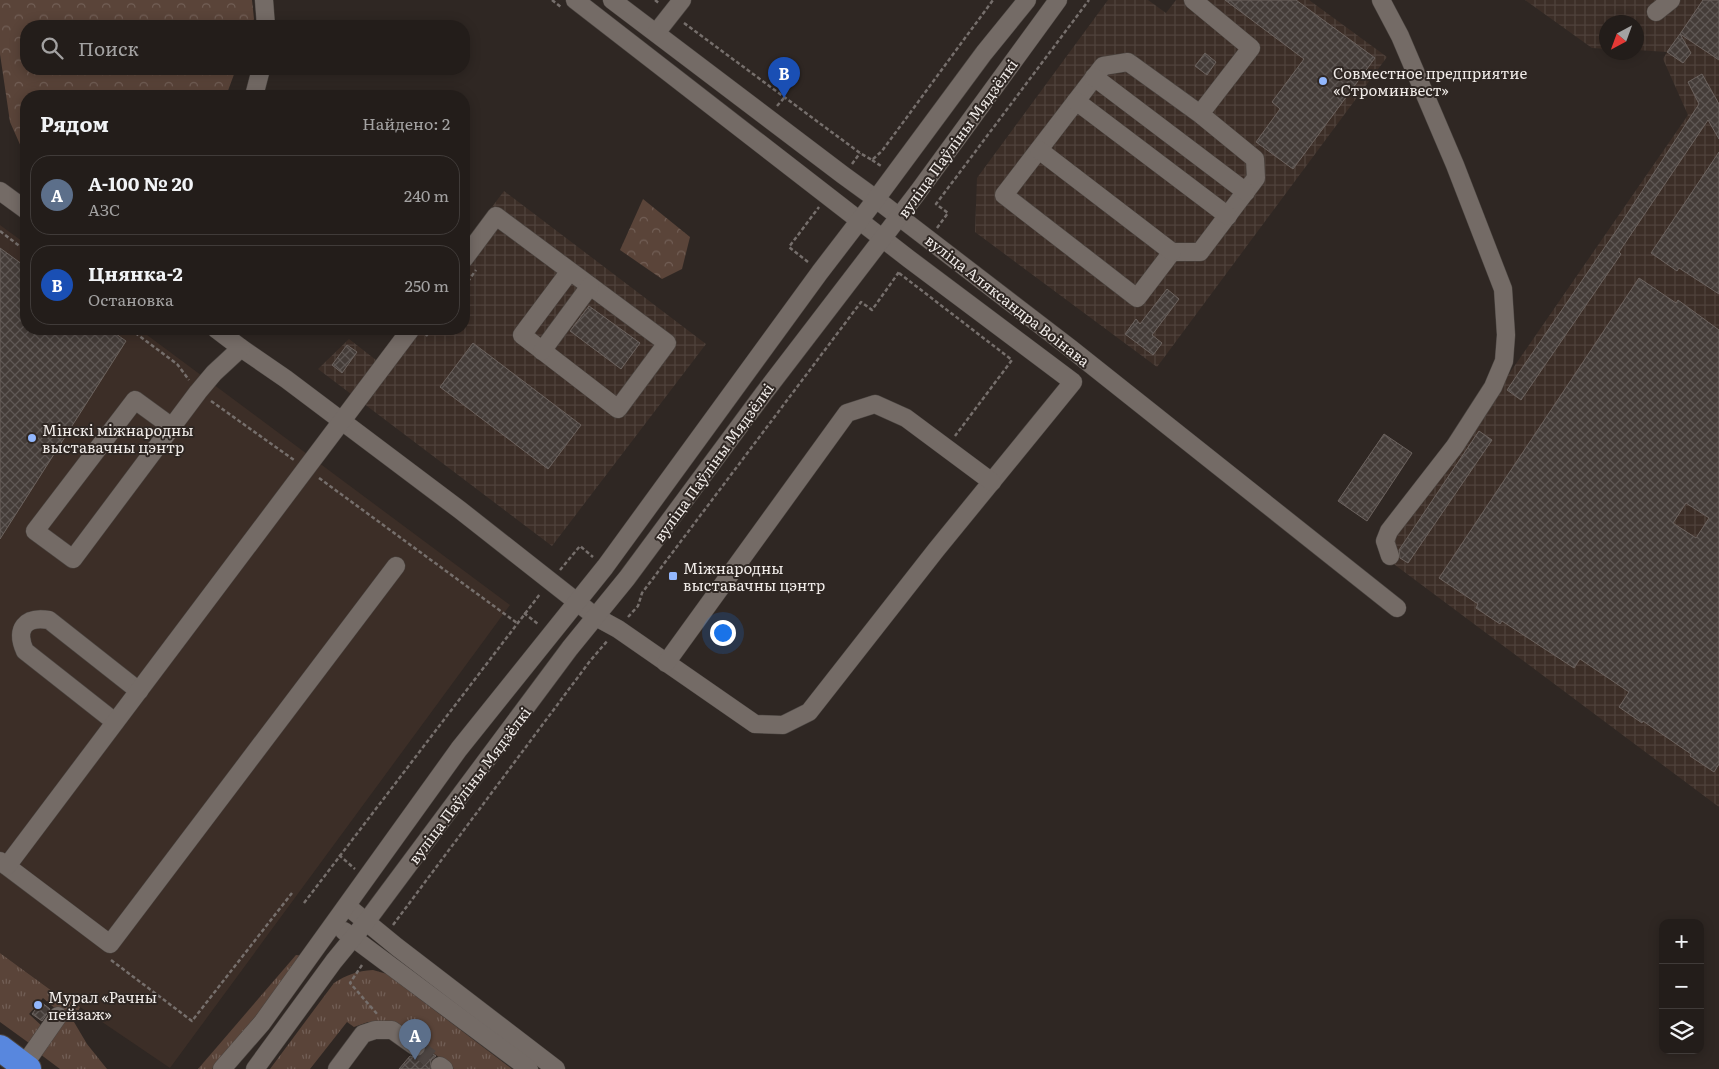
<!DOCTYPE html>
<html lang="ru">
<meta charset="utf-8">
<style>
body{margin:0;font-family:Literata,serif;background:#2f2a27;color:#f1f3f6}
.controls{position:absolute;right:15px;bottom:15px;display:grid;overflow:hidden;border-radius:10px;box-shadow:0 2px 12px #0003}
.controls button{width:45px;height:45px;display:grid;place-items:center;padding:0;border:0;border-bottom:1px solid #403b39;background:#231d1a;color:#f1f3f6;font:25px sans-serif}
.compass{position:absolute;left:1599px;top:15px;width:45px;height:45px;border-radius:50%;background:#231d1a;box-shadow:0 2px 12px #0003;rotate:221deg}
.you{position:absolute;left:722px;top:632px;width:18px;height:18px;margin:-12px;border:4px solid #fff;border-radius:50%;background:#1a73e8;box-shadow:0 0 0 8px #1a73e833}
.badge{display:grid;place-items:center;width:32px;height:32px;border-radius:50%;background:#bca0f2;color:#fff;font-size:16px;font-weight:700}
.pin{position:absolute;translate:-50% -41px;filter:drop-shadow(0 1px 2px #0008)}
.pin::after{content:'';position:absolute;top:26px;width:18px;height:15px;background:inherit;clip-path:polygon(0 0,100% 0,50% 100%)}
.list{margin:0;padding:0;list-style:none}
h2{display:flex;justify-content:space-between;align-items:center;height:65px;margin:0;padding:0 20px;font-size:21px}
h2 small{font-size:16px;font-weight:400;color:#a3a2a2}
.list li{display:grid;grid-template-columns:32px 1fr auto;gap:15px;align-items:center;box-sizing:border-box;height:80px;margin:0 10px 10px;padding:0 10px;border:1px solid #403b39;border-radius:20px}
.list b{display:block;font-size:19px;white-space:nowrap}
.list p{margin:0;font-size:16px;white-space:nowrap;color:#a3a2a2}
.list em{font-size:16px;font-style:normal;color:#a3a2a2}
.icon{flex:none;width:28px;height:28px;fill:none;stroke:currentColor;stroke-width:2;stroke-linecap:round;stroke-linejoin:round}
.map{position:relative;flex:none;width:1719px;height:1069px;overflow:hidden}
.search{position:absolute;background:#231d1a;box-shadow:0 2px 12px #0003;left:20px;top:20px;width:450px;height:55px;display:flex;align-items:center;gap:12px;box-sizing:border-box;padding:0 18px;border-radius:20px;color:#a3a2a2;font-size:19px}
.panel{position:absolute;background:#231d1a;box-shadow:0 2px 12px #0003;left:20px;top:90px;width:450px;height:245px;border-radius:20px}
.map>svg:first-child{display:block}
</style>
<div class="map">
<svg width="1719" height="1069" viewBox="0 0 1719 1069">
<defs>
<pattern id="industrial-grid" width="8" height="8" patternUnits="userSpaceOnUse" patternTransform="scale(1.25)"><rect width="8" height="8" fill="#3c2e27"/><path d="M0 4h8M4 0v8" fill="none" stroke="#4f423c"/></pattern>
<pattern id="grass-tufts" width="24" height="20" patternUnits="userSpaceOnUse" patternTransform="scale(1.25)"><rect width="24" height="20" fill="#5a4439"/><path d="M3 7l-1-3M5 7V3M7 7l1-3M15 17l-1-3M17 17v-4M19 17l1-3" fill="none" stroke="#725f56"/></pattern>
<pattern id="forest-crowns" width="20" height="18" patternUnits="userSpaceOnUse" patternTransform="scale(1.25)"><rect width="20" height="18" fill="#5a4439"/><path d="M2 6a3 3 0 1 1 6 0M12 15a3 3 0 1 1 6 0" fill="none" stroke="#725f56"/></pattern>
<pattern id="building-cross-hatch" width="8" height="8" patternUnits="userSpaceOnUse" patternTransform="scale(1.25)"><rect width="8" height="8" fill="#443c38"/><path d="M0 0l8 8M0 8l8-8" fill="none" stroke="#5f5855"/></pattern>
</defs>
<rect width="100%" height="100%" fill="#2f2723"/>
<polygon fill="#3c2e27" points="0,225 26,244 26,329 139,329 510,605 170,1068 80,1007 52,991 0,953"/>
<g fill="url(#industrial-grid)">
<polygon points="1108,0 1148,0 1166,13 1176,0 1309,0 1387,57 1157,367 975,232 977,178"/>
<polygon points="1525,0 1719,0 1719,807 1383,556 1688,115 1663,59 1667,52 1637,50 1636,22 1606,22 1606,49 1592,48"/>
<polygon points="504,191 706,344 552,546 318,369 349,339 376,360 400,329 464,329 464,244"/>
</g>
<g fill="url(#grass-tufts)">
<polygon points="0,953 52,991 80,1007 74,1022 87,1044 107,1069 60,1069 40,1054 66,1018 43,998 29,1014 43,1027 35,1041 29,1043 0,1022"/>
<polygon points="296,955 305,956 212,1069 198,1069"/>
<path d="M 373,970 L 387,974 L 512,1069 L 454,1069 L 418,1041 L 390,1024 L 368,1022 L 354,1027 L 347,1022 L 310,1069 L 270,1069 L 334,983 C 346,975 357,971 373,970 Z"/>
</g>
<g fill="url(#forest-crowns)">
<polygon points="0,0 252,0 254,19 251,26 26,26 26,69 236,69 226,96 26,96 26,158 10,122 0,54"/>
<polygon points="643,199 690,237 682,269 662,279 620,250"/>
</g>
<g fill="url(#building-cross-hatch)" stroke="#6c635f" fill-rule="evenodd">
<polygon points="1225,0 1296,0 1375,58 1293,169 1256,142 1280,109 1272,102 1304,59"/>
<polygon points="1703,0 1719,0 1719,60 1680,34"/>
<polygon points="1680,34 1691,53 1683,63 1667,52"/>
<polygon points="1205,53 1216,62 1207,75 1195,66"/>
<polygon points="1702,74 1719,104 1719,139 1708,120 1619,252 1621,254 1521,400 1507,390 1616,231 1699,104 1688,82"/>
<polygon points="1719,152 1719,294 1679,268 1677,271 1651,253"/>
<polygon points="0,248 26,267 26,329 109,329 126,341 0,539"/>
<path d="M 1639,278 L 1676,303 L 1678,300 L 1719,330 L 1719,764 L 1714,772 L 1690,756 L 1691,754 L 1643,721 L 1642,723 L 1619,707 L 1629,692 L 1580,659 L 1574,668 L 1502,621 L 1500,624 L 1476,608 L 1478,604 L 1439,578 ZM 1686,503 L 1709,518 L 1696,538 L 1673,523 Z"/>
<polygon points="1167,289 1179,299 1152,335 1162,343 1153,355 1125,334 1136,319 1140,324"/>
<polygon points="589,306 640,343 621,369 570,331"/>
<polygon points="473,343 581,425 548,469 440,387"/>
<polygon points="347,345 357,352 342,373 332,365"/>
<polygon points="1479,431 1492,440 1408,563 1400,558 1399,550"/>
<polygon points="1384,434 1412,453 1367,521 1338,501"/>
<polygon points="41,1002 50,1009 42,1021 32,1014"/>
<polygon points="426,1049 436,1056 431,1060 430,1069 399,1069 410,1056 415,1057 420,1057 424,1054"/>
</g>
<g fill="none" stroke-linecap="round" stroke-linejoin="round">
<polyline stroke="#4c4441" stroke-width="18" stroke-dasharray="18 9" stroke-linecap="butt" points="416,1047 440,1066"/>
<defs>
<g id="minor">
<polyline points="264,0 266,26"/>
<polyline points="612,0 843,175 876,199 1070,348 1397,608"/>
<polyline points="1193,0 1251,48 1200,114 1128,62 1103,66 1004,195 1137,298 1172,252 1200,252 1256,178 1255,159 1200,114"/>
<polyline points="1381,0 1400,36 1455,165 1503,289 1506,335 1504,361 1493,387 1455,446 1389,531 1385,541 1390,556"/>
<polyline points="1656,12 1671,0"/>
<polyline points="656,33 682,0"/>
<polyline points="1094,77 1246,192"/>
<polyline points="254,96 261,69"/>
<polyline points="1076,101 1228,216"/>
<polyline points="1039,150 1172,252"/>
<polyline points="0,191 26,210"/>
<polyline points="464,259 496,216 667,343 618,409 522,335 570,271"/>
<polyline points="216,329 241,348 286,379 460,510 596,617 618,629 755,724 783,725 809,712 936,550 1073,382 909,259 575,0"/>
<polyline points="542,351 590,286"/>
<polyline points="172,427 135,400 35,531 73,559 198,392 214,373 241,348"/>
<polyline points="666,663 847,413 875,404 906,418 992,482"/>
<path d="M 115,722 L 25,651 C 15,629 25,616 49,620 L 139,691"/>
<polyline points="0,861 110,944 396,566"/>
<polyline points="7,866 411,329"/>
<polyline points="347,906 397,947 556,1069"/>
<polyline points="344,931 529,1069"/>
<polyline points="24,1065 58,1016"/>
<polyline points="440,1066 444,1069"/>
<polyline points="222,1069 262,1023 459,749 605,567 820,272 876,199 984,53 1027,0"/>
<polyline points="255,1069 334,961 366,922 570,648 627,578 764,393 918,192 1058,0"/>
<polyline points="337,1069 363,1034 375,1030 392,1030 416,1047"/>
</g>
<polyline id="highway" points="0,1048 28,1069"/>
</defs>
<use href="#minor" stroke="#4b4541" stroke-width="19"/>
<use href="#highway" stroke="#4b4541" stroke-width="28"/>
<g stroke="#766f6c" stroke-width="2.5" stroke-dasharray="4 2.5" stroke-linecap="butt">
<polyline points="552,0 561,7"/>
<polyline points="655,0 660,4"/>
<polyline points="684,23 860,153 872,160 882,151 993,0"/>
<polyline points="777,106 784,98"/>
<polyline points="872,160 881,166"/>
<polyline points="852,164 860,153"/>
<polyline points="937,228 948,213 936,204 1089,0"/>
<polyline points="0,231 26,251"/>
<polyline points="808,262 789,247 819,207"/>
<polyline points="899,273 1012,360 955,436"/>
<polyline points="464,287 476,270"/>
<polyline points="130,329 177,364 189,380"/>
<polyline points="426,336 432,329"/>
<polyline points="211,401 294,460"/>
<polyline points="319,478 517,623"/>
<polyline points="560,570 580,546 593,557"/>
<polyline points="524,613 538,624"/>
<polyline points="628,617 638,606 642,593 861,302 872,310 899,272"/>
<polyline points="339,855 355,869"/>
<polyline points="304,903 540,594"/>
<polyline points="393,925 590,661 608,640"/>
<polyline points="111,960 192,1021 292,893"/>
<polyline points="362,965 350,983 378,1015"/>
</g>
<use href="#minor" stroke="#746b66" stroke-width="18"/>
<use href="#highway" stroke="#5887de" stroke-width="26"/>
</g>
<g fill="#92b7fd" stroke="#2f2723" stroke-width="2">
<circle cx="1323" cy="81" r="5"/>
<circle cx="32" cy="438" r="5"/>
<rect x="668" y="571" width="10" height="10" rx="2.5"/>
<circle cx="38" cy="1005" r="5"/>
</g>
<g text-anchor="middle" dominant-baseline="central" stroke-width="4" stroke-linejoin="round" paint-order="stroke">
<g font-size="15" fill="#f0ebe8" stroke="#2f2723" text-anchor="start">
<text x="1333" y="72">Совместное предприятие<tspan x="1333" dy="17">«Строминвест»</tspan></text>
<text x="42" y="429">Мінскі міжнародны<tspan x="42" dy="17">выставачны цэнтр</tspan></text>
<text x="683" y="567">Міжнародны<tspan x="683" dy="17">выставачны цэнтр</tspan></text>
<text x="48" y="996">Мурал «Рачны<tspan x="48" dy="17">пейзаж»</tspan></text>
</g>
<g font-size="15" fill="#f0ebe8" stroke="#2f2723">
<text transform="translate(957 138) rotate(-54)">вуліца Паўліны Мядзёлкі</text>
<text transform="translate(1008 300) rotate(38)">вуліца Аляксандра Воінава</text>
<text transform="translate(713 462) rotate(-54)">вуліца Паўліны Мядзёлкі</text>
<text transform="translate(469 785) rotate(-53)">вуліца Паўліны Мядзёлкі</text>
</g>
</g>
</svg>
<div class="controls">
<button>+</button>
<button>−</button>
<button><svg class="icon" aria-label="layers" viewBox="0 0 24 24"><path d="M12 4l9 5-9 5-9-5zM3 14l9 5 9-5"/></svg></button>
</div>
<svg class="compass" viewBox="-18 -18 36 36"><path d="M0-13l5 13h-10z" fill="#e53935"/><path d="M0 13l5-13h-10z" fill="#a3a2a2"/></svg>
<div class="you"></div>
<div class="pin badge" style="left:415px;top:1060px;background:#5c6f8a">A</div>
<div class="pin badge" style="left:784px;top:98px;background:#1a4fb4">B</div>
<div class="search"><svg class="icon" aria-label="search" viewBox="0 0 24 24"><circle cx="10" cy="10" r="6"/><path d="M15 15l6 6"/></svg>Поиск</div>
<section class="panel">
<h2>Рядом<small>Найдено: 2</small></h2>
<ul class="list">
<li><span class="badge" style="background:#5c6f8a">A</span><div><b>А-100 № 20</b><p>АЗС</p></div><em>240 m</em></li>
<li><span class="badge" style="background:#1a4fb4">B</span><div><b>Цнянка-2</b><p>Остановка</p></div><em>250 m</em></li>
</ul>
</section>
</div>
